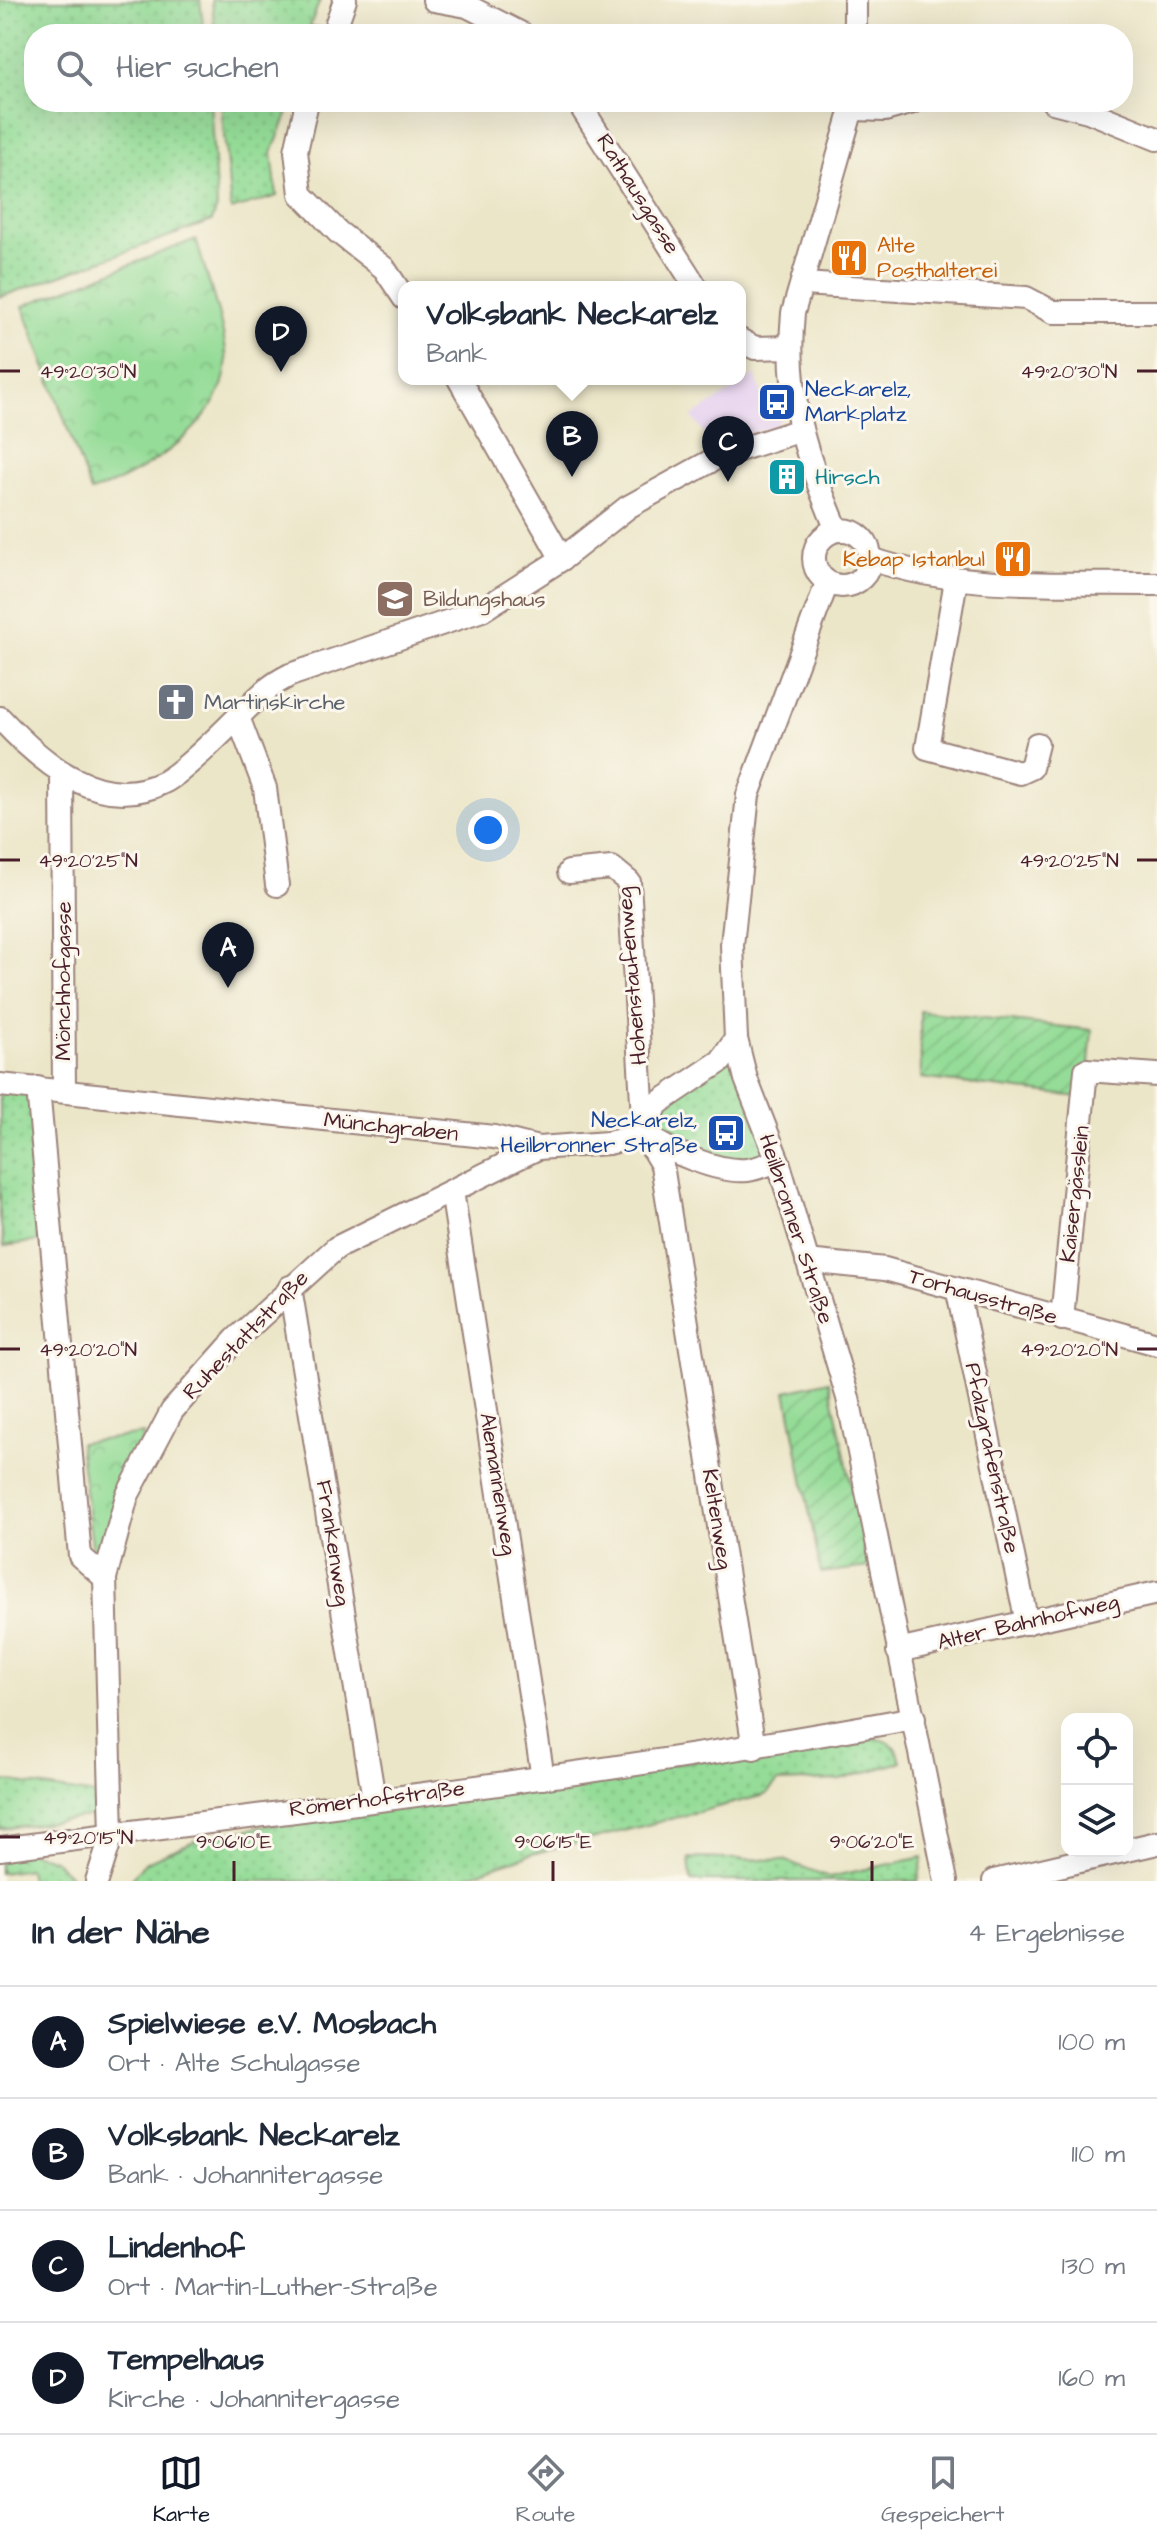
<!DOCTYPE html>
<html lang="de">
<meta charset="utf-8">
<style>
body{margin:0;font-family:"Architects Daughter",sans-serif;background:#f2f2f3;color:#1f2937}
.controls{position:absolute;right:24px;bottom:24px;display:grid;overflow:hidden;border-radius:16px;box-shadow:0 8px 32px #0002}
.controls button{width:72px;height:72px;display:grid;place-items:center;padding:0;border:0;border-bottom:2px solid #e0e1e3;background:#fff;color:#1f2937;font:40px sans-serif}
.you{position:absolute;left:488px;top:830px;width:28px;height:28px;margin:-20px;border:6px solid #fff;border-radius:50%;background:#1a73e8;box-shadow:0 0 0 12px #1a73e833}
.badge{display:grid;place-items:center;width:52px;height:52px;border-radius:50%;background:#111827;color:#fff;font-size:26px;font-weight:700}
.pin{position:absolute;translate:-50% -66px;filter:drop-shadow(0 2px 4px #0008)}
.pin::after{content:'';position:absolute;top:42px;width:28px;height:24px;background:inherit;clip-path:polygon(0 0,100% 0,50% 100%)}
.popup{position:absolute;left:398px;top:281px;width:348px;height:104px;box-sizing:border-box;display:grid;place-content:center;border-radius:16px;background:#fff;filter:drop-shadow(0 2px 6px #0005);font-size:26px;white-space:nowrap;color:#747a83}
.popup b{font-size:30px;color:#1f2937}
.popup::after{content:'';position:absolute;left:50%;top:100%;margin-left:-16px;border:16px solid transparent;border-top-color:#fff}
.list{margin:0;padding:0;list-style:none}
h2{display:flex;justify-content:space-between;align-items:center;height:104px;margin:0;padding:0 32px;font-size:34px}
h2 small{font-size:26px;font-weight:400;color:#747a83}
.list li{display:grid;grid-template-columns:52px 1fr auto;gap:24px;align-items:center;box-sizing:border-box;height:112px;padding:0 32px;border-top:2px solid #e0e1e3}
.list b{display:block;font-size:30px;white-space:nowrap}
.list p{margin:0;font-size:26px;white-space:nowrap;color:#747a83}
.list em{font-size:26px;font-style:normal;color:#747a83}
.icon{flex:none;width:44px;height:44px;fill:none;stroke:currentColor;stroke-width:2;stroke-linecap:round;stroke-linejoin:round}
.map{position:relative;flex:none;width:1157px;height:1881px;overflow:hidden}
.search{position:absolute;background:#fff;box-shadow:0 8px 32px #0002;left:24px;right:24px;top:24px;height:88px;display:flex;align-items:center;gap:20px;box-sizing:border-box;padding:0 28px;border-radius:32px;color:#747a83;font-size:30px}
.sheet{height:552px;background:#fff}
nav{display:flex;justify-content:space-around;align-items:center;box-sizing:border-box;height:112px;border-top:2px solid #e0e1e3;background:#fff;font-size:22px;color:#747a83}
nav a{display:grid;justify-items:center;gap:4px}
nav .on{color:#111827}
.map>svg:first-child{display:block}
</style>
<div class="map">
<svg width="1157" height="1881" viewBox="0 0 1157 1881">
<defs>
<pattern id="grass-dots" width="8" height="8" patternUnits="userSpaceOnUse" patternTransform="scale(2)"><rect width="8" height="8" fill="#94dc97"/><path d="M2 2h.1M6 6h.1" fill="none" stroke="#81bc82" stroke-width="1.8" stroke-linecap="round"/></pattern>
<pattern id="park-crowns" width="20" height="18" patternUnits="userSpaceOnUse" patternTransform="scale(2)"><rect width="20" height="18" fill="#94dc97"/><path d="M2 6a3 3 0 1 1 6 0M12 15a3 3 0 1 1 6 0" fill="none" stroke="#81bc82"/></pattern>
<pattern id="garden-furrows" width="10" height="10" patternUnits="userSpaceOnUse" patternTransform="scale(2)"><rect width="10" height="10" fill="#94dc97"/><path d="M-1 1l2-2M0 10L10 0M9 11l2-2" fill="none" stroke="#81bc82"/></pattern>
</defs>
<rect width="100%" height="100%" fill="#fbf7ec"/>
<filter id="ink" filterUnits="userSpaceOnUse"><feTurbulence type="fractalNoise" baseFrequency=".0125" numOctaves="2"/><feDisplacementMap in="SourceGraphic" scale="16" xChannelSelector="R" yChannelSelector="G"/><feConvolveMatrix kernelMatrix="1 2 1 2 8 2 1 2 1" color-interpolation-filters="sRGB"/></filter>
<filter id="wash" filterUnits="userSpaceOnUse"><feTurbulence type="fractalNoise" baseFrequency=".006" numOctaves="4" result="noise"/><feDisplacementMap in="SourceGraphic" scale="32" xChannelSelector="R" yChannelSelector="G"/><feGaussianBlur stdDeviation="1.8" result="paint"/><feColorMatrix in="noise" values="0 0 0 0 0 0 0 0 0 0 0 0 0 0 0 0 0 1.4 0 .05"/><feComposite in="paint" operator="in"/></filter>
<g filter="url(#wash)">
<rect width="100%" height="100%" fill="#ece6c9"/>
<polygon fill="#e6d2f0" points="755,375 765,402 781,419 775,427 711,442 692,417"/>
<g fill="url(#grass-dots)" stroke="#6f7e61" stroke-width="2">
<polygon points="0,0 200,0 204,34 34,34 34,102 210,102 217,207 212,221 0,297"/>
<polygon points="212,0 320,0 310,26 325,29 322,34 215,34"/>
<polygon points="221,102 292,102 272,153 277,196 231,210"/>
<polygon points="736,1039 778,1161 748,1170 658,1144 657,1104"/>
<polygon points="0,1085 38,1088 52,1239 4,1246 0,1218"/>
<path d="M 865,1736 C 884,1740 897,1741 901,1762 L 840,1780 L 778,1782 L 765,1795 L 532,1854 L 451,1881 L 128,1881 L 146,1862 L 203,1837 L 375,1807 Z"/>
<polygon points="0,1780 95,1795 95,1816 0,1829"/>
<polygon points="29,1852 55,1860 75,1881 31,1881 29,1869 0,1873 0,1857"/>
<polygon points="923,1857 918,1881 691,1881 689,1858 784,1860 829,1877"/>
</g>
<g fill="url(#park-crowns)" stroke="#6f7e61" stroke-width="2">
<path d="M 196,239 C 206,275 221,314 226,351 C 234,418 145,474 91,492 L 23,306 Z"/>
<polygon points="144,1434 100,1552 93,1552 79,1443"/>
</g>
<g fill="url(#garden-furrows)" stroke="#6f7e61" stroke-width="2">
<polygon points="920,1011 1092,1030 1086,1098 921,1078"/>
<polygon points="829,1381 869,1567 821,1573 786,1391"/>
</g>
</g>
<g filter="url(#ink)">
<g fill="none" stroke-linecap="round" stroke-linejoin="round">
<defs>
<g id="minor">
<polyline points="434,0 467,6 522,34"/>
<polyline points="333,34 345,0"/>
<polyline points="855,34 855,0"/>
<polyline points="307,102 296,151 301,194 338,232 384,268 404,298"/>
<polyline points="578,102 696,287"/>
<polyline points="1053,102 1088,111 1157,139"/>
<polyline points="854,109 885,110 913,102"/>
<polyline points="803,284 1026,298 1053,312 1157,312"/>
<polyline points="740,340 755,348 790,347"/>
<polyline points="459,379 562,559"/>
<circle cx="842" cy="558" r="28"/>
<path d="M 837,530 C 805,455 785,396 793,313 L 854,102"/>
<path d="M 871,559 C 964,591 1060,582 1157,584"/>
<polyline points="956,580 927,748 1020,773 1031,768 1037,744"/>
<polyline points="827,583 748,795 732,945 736,1039 746,1079 778,1161 848,1398 946,1881"/>
<polyline points="238,717 265,788 277,885"/>
<path d="M 0,718 C 42,763 100,814 164,782 C 182,773 222,733 238,717 C 257,699 266,687 290,675 L 482,610 L 562,559 L 628,507 L 720,456 L 801,430"/>
<polyline points="62,775 64,1090"/>
<polyline points="569,872 612,868 629,882 644,1135 662,1165 754,1748"/>
<polyline points="0,1085 494,1137 538,1148 608,1143 644,1135 657,1104 721,1061 736,1039"/>
<polyline points="38,1088 80,1556 105,1578"/>
<path d="M 645,1135 C 668,1151 719,1173 747,1170 C 757,1169 768,1164 778,1161"/>
<polyline points="452,1191 543,1778"/>
<polyline points="807,1261 885,1269 1157,1344"/>
<polyline points="290,1287 374,1799"/>
<polyline points="958,1292 1027,1623"/>
<polyline points="1062,1319 1086,1070 1157,1075"/>
<polyline points="898,1651 1157,1593"/>
<path d="M 0,1849 C 305,1809 611,1774 914,1718"/>
<polyline points="1127,1850 1157,1843"/>
<polyline points="97,1881 112,1834 105,1578 127,1496 172,1411 236,1339 336,1248 538,1148"/>
<polyline points="994,1881 1123,1851"/>
</g>
</defs>
<use href="#minor" stroke="#9b827a" stroke-width="26"/>
<use href="#minor" stroke="#fff" stroke-width="22"/>
</g>
</g>
<path fill="none" stroke="#4a1f2b" stroke-width="3" d="M 0,371 L 20,371M 1137,371 L 1157,371M 0,860 L 20,860M 1137,860 L 1157,860M 0,1349 L 20,1349M 1137,1349 L 1157,1349M 0,1837 L 20,1837M 234,1861 L 234,1881M 553,1861 L 553,1881M 872,1861 L 872,1881"/>
<defs>
<symbol id="restaurant-square" viewBox="-11 -11 22 22"><rect x="-9" y="-9" width="18" height="18" rx="4" fill="#e8710a" stroke="#fbf7ec"/><path d="M-5-6h1v4h1v-4h1v4h1v-4h1v5L-1.5 .5V6h-2V.5L-5-1ZM5-6V6H3V1.5H1.5Q1.5-4 5-6Z" fill="#fff"/></symbol>
<symbol id="bus-square" viewBox="-11 -11 22 22"><rect x="-9" y="-9" width="18" height="18" rx="4" fill="#1a4fb4" stroke="#fbf7ec"/><path d="M-5-6H5V4H4V6H2V4H-2V6H-4V4H-5ZM-3.5-4V0h7V-4ZM-3.5 1.2v1.5H-2V1.2ZM2 1.2v1.5H3.5V1.2Z" fill="#fff"/></symbol>
<symbol id="building-square" viewBox="-11 -11 22 22"><rect x="-9" y="-9" width="18" height="18" rx="4" fill="#0f9aa8" stroke="#fbf7ec"/><path d="M-4-6H4V6H1V3H-1V6H-4ZM-2.5-4.3h1.7v1.8h-1.7ZM.8-4.3h1.7v1.8H.8ZM-2.5-1h1.7V.8h-1.7ZM.8-1h1.7V.8H.8Z" fill="#fff"/></symbol>
<symbol id="school-square" viewBox="-11 -11 22 22"><rect x="-9" y="-9" width="18" height="18" rx="4" fill="#8d6e63" stroke="#fbf7ec"/><path d="M0-5L7-2L0 1L-7-2ZM-4 1L0 2.5L4 1V4Q0 6-4 4Z" fill="#fff"/></symbol>
<symbol id="church-square" viewBox="-11 -11 22 22"><rect x="-9" y="-9" width="18" height="18" rx="4" fill="#6b7280" stroke="#fbf7ec"/><path d="M-1.2-6h2.4v3.5h3.3v2.4h-3.3V6h-2.4V-.1h-3.3v-2.4h3.3Z" fill="#fff"/></symbol>
</defs>
<g fill-rule="evenodd">
<use href="#restaurant-square" x="827" y="236" width="44" height="44"/>
<use href="#bus-square" x="755" y="380" width="44" height="44"/>
<use href="#building-square" x="765" y="455" width="44" height="44"/>
<use href="#restaurant-square" x="991" y="537" width="44" height="44"/>
<use href="#school-square" x="373" y="577" width="44" height="44"/>
<use href="#church-square" x="154" y="680" width="44" height="44"/>
<use href="#bus-square" x="704" y="1111" width="44" height="44"/>
</g>
<g text-anchor="middle" dominant-baseline="central" stroke-width="6" stroke-linejoin="round" paint-order="stroke">
<g font-size="22" fill="#4a1f2b" stroke="#fbf7ec">
<text transform="translate(638 194) rotate(58)">Rathausgasse</text>
<text transform="translate(632 976) rotate(-95)">Hohenstaufenweg</text>
<text transform="translate(63 981) rotate(-90)">Mönchhofgasse</text>
<text transform="translate(391 1127) rotate(6)">Münchgraben</text>
<text transform="translate(1075 1194) rotate(-84)">Kaisergässlein</text>
<text transform="translate(796 1229) rotate(72)">Heilbronner Straße</text>
<text transform="translate(983 1297) rotate(16)">Torhausstraße</text>
<text transform="translate(246 1335) rotate(-46)">Ruhestattstraße</text>
<text transform="translate(992 1458) rotate(78)">Pfalzgrafenstraße</text>
<text transform="translate(498 1484) rotate(81)">Alemannenweg</text>
<text transform="translate(717 1519) rotate(81)">Keltenweg</text>
<text transform="translate(333 1543) rotate(81)">Frankenweg</text>
<text transform="translate(1028 1622) rotate(-13)">Alter Bahnhofweg</text>
<text transform="translate(377 1799) rotate(-7)">Römerhofstraße</text>
</g>
<g font-size="22" fill="#c56008" stroke="#fbf7ec" text-anchor="start">
<text x="877" y="245">Alte<tspan x="877" dy="25">Posthalterei</tspan></text>
<text x="985" y="559" text-anchor="end">Kebap Istanbul</text>
</g>
<g font-size="22" fill="#164399" stroke="#fbf7ec" text-anchor="start">
<text x="805" y="389">Neckarelz,<tspan x="805" dy="25">Markplatz</tspan></text>
<text x="698" y="1120" text-anchor="end">Neckarelz,<tspan x="698" dy="25">Heilbronner Straße</tspan></text>
</g>
<g font-size="22" fill="#0d838f" stroke="#fbf7ec" text-anchor="start">
<text x="815" y="477">Hirsch</text>
</g>
<g font-size="22" fill="#785e54" stroke="#fbf7ec" text-anchor="start">
<text x="423" y="599">Bildungshaus</text>
</g>
<g font-size="22" fill="#5b616d" stroke="#fbf7ec" text-anchor="start">
<text x="204" y="702">Martinskirche</text>
</g>
</g>
<g font-size="20" text-anchor="middle" fill="#4a1f2b" stroke="#fbf7ec" stroke-width="6" stroke-linejoin="round" paint-order="stroke">
<text x="88" y="378">49°20'30"N</text>
<text x="1069" y="378">49°20'30"N</text>
<text x="88" y="867">49°20'25"N</text>
<text x="1069" y="867">49°20'25"N</text>
<text x="88" y="1356">49°20'20"N</text>
<text x="1069" y="1356">49°20'20"N</text>
<text x="88" y="1844">49°20'15"N</text>
<text x="234" y="1848">9°06'10"E</text>
<text x="553" y="1848">9°06'15"E</text>
<text x="872" y="1848">9°06'20"E</text>
</g>
</svg>
<div class="controls">
<button><svg class="icon" aria-label="locate" viewBox="0 0 24 24"><circle cx="12" cy="12" r="6"/><path d="M12 2v4M12 18v4M2 12h4M18 12h4"/></svg></button>
<button><svg class="icon" aria-label="layers" viewBox="0 0 24 24"><path d="M12 4l9 5-9 5-9-5zM3 14l9 5 9-5"/></svg></button>
</div>
<div class="you"></div>
<div class="pin badge" style="left:228px;top:988px">A</div>
<div class="pin badge" style="left:572px;top:477px">B</div>
<div class="popup"><b>Volksbank Neckarelz</b>Bank</div>
<div class="pin badge" style="left:728px;top:482px">C</div>
<div class="pin badge" style="left:281px;top:372px">D</div>
<div class="search"><svg class="icon" aria-label="search" viewBox="0 0 24 24"><circle cx="10" cy="10" r="6"/><path d="M15 15l6 6"/></svg>Hier suchen</div>
</div>
<section class="sheet">
<h2>In der Nähe<small>4 Ergebnisse</small></h2>
<ul class="list">
<li><span class="badge">A</span><div><b>Spielwiese e.V. Mosbach</b><p>Ort · Alte Schulgasse</p></div><em>100 m</em></li>
<li><span class="badge">B</span><div><b>Volksbank Neckarelz</b><p>Bank · Johannitergasse</p></div><em>110 m</em></li>
<li><span class="badge">C</span><div><b>Lindenhof</b><p>Ort · Martin-Luther-Straße</p></div><em>130 m</em></li>
<li><span class="badge">D</span><div><b>Tempelhaus</b><p>Kirche · Johannitergasse</p></div><em>160 m</em></li>
</ul>
</section>
<nav>
<a class="on"><svg class="icon" aria-label="map" viewBox="0 0 24 24"><path d="M3 6l6-2 6 2 6-2v14l-6 2-6-2-6 2zM9 4v14M15 6v14"/></svg>Karte</a>
<a><svg class="icon" aria-label="directions" viewBox="0 0 24 24"><path d="M12 3l9 9-9 9-9-9zM9 14v-3h6M13 9l2 2-2 2"/></svg>Route</a>
<a><svg class="icon" aria-label="saved" viewBox="0 0 24 24"><path d="M7 4h10v16l-5-4-5 4z"/></svg>Gespeichert</a>
</nav>
